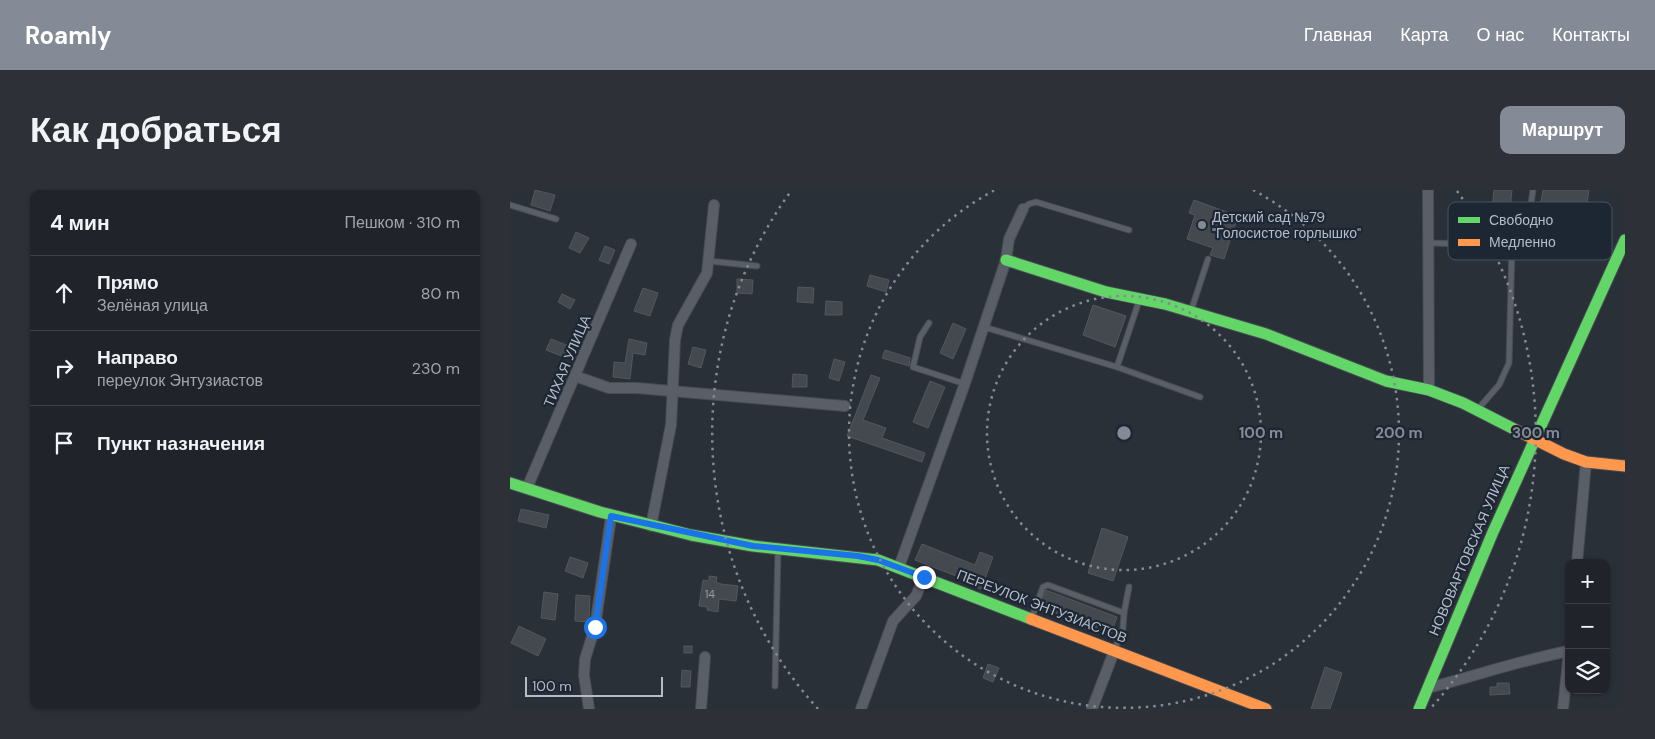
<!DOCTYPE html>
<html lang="ru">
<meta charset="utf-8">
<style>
body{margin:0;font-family:"DM Sans",sans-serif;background:#2d3036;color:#f1f3f6}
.controls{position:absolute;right:15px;bottom:15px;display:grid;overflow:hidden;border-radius:10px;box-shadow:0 1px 4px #0004}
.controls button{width:45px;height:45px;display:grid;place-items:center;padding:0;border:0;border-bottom:1px solid #3d4147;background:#20242a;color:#f1f3f6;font:25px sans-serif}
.scale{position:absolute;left:15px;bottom:12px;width:138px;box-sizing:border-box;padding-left:5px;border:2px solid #b4bcc9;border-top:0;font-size:14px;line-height:18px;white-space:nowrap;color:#b4bcc9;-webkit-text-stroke:4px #1d2633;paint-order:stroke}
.stop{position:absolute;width:15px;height:15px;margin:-11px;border:4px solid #1a73e8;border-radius:50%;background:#fff}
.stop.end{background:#1a73e8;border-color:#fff;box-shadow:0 1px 5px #0008}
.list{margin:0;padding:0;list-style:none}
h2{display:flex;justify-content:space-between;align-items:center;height:65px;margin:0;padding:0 20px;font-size:21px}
h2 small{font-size:16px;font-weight:400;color:#a2a4a8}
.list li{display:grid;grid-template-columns:32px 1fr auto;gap:15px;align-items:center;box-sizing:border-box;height:75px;padding:0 20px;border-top:1px solid #3d4147}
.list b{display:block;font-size:19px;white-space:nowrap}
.list p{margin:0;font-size:16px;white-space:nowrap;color:#a2a4a8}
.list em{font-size:16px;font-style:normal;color:#a2a4a8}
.icon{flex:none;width:28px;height:28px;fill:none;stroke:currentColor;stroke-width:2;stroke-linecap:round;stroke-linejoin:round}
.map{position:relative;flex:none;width:1115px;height:519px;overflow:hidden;border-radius:10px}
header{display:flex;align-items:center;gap:30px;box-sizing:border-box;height:70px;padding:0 25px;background:#848b96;color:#fff}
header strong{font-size:24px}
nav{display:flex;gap:28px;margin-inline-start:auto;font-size:18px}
.intro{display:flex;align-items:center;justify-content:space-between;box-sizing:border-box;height:120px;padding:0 30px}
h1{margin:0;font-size:35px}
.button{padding:12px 22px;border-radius:10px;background:#848b96;color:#fff;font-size:18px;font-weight:700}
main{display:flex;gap:30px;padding:0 30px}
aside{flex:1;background:#20242a;border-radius:10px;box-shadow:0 1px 4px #0004}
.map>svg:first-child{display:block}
</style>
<header>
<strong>Roamly</strong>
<nav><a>Главная</a><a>Карта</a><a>О нас</a><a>Контакты</a></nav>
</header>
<div class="intro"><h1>Как добраться</h1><a class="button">Маршрут</a></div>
<main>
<aside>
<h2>4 мин<small>Пешком · 310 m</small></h2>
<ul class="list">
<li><svg class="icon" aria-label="ahead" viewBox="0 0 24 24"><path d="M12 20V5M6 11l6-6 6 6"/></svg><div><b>Прямо</b><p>Зелёная улица</p></div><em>80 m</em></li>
<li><svg class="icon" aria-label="right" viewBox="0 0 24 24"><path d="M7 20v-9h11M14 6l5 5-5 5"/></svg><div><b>Направо</b><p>переулок Энтузиастов</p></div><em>230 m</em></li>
<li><svg class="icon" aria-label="arrive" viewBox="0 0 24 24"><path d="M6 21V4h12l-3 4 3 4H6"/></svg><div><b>Пункт назначения</b></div></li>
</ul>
</aside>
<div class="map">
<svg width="1115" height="519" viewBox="0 0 1115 519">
<rect width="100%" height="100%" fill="#2a3038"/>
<g fill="#444950" stroke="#52575f">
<polygon points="25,0 45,5 40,21 21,15"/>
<polygon points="984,0 1002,0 998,40 980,38"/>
<polygon points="1033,0 1079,0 1075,28 1029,22"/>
<polygon points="684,10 728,26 714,69 700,65 703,58 677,49 685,25 679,23"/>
<polygon points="66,42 79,48 70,63 59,58"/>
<polygon points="95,56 105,60 99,74 89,70"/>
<polygon points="360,85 379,90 376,102 357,96"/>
<polygon points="227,89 243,90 242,104 227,103"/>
<polygon points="288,97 304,98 303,113 287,112"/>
<polygon points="133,98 148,103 140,126 124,121"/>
<polygon points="52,104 65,110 60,119 48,112"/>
<polygon points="316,111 332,112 332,125 315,125"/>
<polygon points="583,115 616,126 605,157 573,145"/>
<polygon points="443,133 456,139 443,169 430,163"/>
<polygon points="41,149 59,156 54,167 36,160"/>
<polygon points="119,149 137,153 135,165 123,163 120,189 103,187 104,172 115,173"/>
<polygon points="183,157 196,160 191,178 178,174"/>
<polygon points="375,160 400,168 399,176 372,168"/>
<polygon points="324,169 335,172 329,191 319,188"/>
<polygon points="283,184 297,185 297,197 282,197"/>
<polygon points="361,185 370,188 353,230 376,238 372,248 415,263 412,272 337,246"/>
<polygon points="420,191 435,197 418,238 403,232"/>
<polygon points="11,319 39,325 36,338 8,331"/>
<polygon points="592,338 618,347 603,391 578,383"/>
<polygon points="412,354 465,375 470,362 483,367 471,399 458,394 459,391 405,370"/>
<polygon points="60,367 78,373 73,388 55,381"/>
<polygon points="199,386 207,387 206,392 211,394 228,396 226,411 209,409 208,422 197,420 197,417 189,416 193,390 199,391"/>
<polygon points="536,400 607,427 601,444 530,417"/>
<polygon points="34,402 48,404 45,430 31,428"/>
<polygon points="66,405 80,406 79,432 65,431"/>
<polygon points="9,436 36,449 28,466 1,453"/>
<rect x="174" y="456" width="8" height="7"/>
<polygon points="478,474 489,478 483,492 473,488"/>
<polygon points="815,477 832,483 820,519 801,519"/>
<polygon points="172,480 181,481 180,497 171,497"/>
<polygon points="987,493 999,493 1000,504 980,505 980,497 987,497"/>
</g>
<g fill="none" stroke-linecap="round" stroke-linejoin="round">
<defs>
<g id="lane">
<polyline points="0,15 46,29"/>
<polyline points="513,19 519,14 526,12 619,40"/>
<polyline points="918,53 1002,55"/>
<polyline points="199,71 247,76"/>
<polyline points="681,121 698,69"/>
<polyline points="419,133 410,147 403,177 455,194"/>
<polyline points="474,137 607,177 690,207"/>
<polyline points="607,177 629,111"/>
<polyline points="968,219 989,195 999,173 1002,55 1019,28 1023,0"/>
<polyline points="614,423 619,397"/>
<polyline points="522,427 533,397 538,395 614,423 613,438 605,459"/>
<polyline points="265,496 268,359"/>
</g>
<g id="street">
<polyline points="918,0 919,200"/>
<polyline points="65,186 99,198 127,198 335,216"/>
<polyline points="17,298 121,54"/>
<polyline points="141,336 161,235 165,150 168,135 197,83 204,15"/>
<polyline points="1067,373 1076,272"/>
<polyline points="389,377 454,196 496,70 499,49 513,19"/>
<path d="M 918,498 C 965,486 1011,470 1059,461"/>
<polyline points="79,519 74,485 75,469 85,437 101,327"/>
<polyline points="191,519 195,467"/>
<polyline points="351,519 383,431 406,406 414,387"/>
<polyline points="582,519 605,459"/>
<polyline points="1053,519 1059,461"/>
</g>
<g id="fast">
<polyline points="496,70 596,102 655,114 756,144 876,191 919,200 953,213 1006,240"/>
<polyline points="0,293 90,322 181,345 243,356 368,370 521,429"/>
<polyline points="909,519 983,342 1115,50"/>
</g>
<g id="slow">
<polyline points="1006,240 1054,264 1076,272 1115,276"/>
<polyline points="521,429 756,519"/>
</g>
</defs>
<use href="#lane" stroke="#484c53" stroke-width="7"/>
<use href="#street" stroke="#484c53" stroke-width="12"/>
<use href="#fast" stroke="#484c53" stroke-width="13"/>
<use href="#slow" stroke="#484c53" stroke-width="13"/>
<use href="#lane" stroke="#5a5e66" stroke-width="5"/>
<use href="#street" stroke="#5a5e66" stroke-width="10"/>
<use href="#fast" stroke="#63d668" stroke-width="11"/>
<use href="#slow" stroke="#ff974d" stroke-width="11"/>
</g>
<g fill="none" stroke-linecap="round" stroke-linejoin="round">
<polyline stroke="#1a73e8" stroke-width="6" points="85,437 101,326 243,356 348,366 368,370 414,387"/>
</g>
<g fill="none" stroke="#848b96" stroke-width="2.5" stroke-dasharray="2.5 5">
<circle cx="614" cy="243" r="137"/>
<path d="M743 0A275 275 0 1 1 485 0"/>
<path d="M308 519A412 412 0 0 1 281 1M947 1A412 412 0 0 1 920 519"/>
</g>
<circle fill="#848b96" stroke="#1d2633" stroke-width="2" cx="692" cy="35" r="5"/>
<g text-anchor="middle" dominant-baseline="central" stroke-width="4.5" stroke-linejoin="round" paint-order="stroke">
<g font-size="11" fill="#989fab">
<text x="200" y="404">14</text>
</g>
<g font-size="14" fill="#b4bcc9" stroke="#1d2633" text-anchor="start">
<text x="702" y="27">Детский сад №79<tspan x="702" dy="16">"Голосистое горлышко"</tspan></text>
</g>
<g font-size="14" fill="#b4bcc9" stroke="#1d2633">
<text transform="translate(57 171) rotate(-67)">ТИХАЯ УЛИЦА</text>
<text transform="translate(959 360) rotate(-67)">НОВОВАРТОВСКАЯ УЛИЦА</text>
<text transform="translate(532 416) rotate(21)">ПЕРЕУЛОК ЭНТУЗИАСТОВ</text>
</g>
</g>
<rect x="938" y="12" width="164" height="58" rx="8" fill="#1d2633" stroke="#4a5360" stroke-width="1"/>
<rect x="948" y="27" width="22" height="6" fill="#63d668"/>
<rect x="948" y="49" width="22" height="7" fill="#ff974d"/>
<g font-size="14" fill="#b4bcc9">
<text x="979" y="35">Свободно</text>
<text x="979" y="57">Медленно</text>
</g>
<circle cx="614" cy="243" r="8" fill="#848b96" stroke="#1d2633" stroke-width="2.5"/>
<g font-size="15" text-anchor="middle" font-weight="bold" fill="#848b96" stroke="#1d2633" stroke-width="4.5" stroke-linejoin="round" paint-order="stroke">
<text x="751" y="248">100 m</text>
<text x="889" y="248">200 m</text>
<text x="1026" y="248">300 m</text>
</g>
</svg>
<div class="controls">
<button>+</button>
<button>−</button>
<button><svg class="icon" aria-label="layers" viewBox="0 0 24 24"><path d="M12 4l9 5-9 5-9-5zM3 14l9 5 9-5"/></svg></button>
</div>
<div class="scale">100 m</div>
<div class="stop" style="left:85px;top:437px"></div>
<div class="stop end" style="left:414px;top:387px"></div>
</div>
</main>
